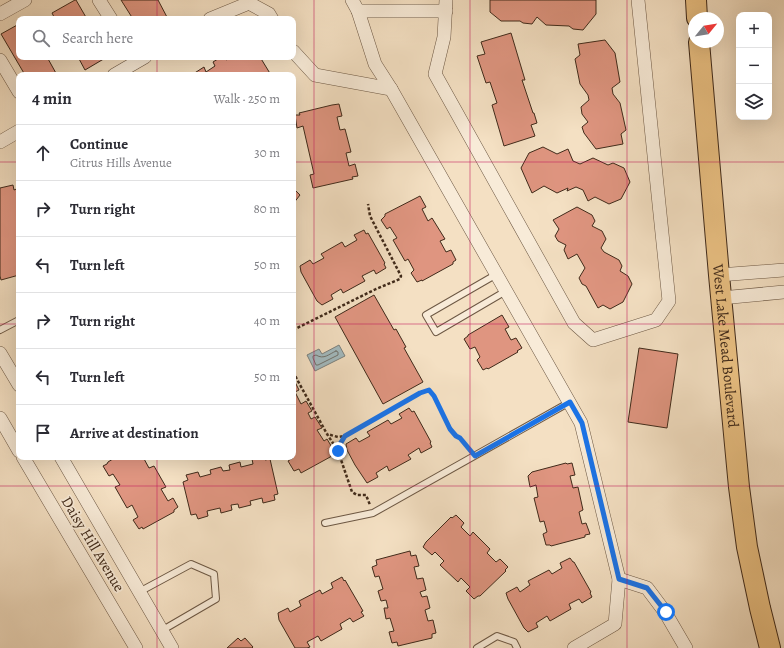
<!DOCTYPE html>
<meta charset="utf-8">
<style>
body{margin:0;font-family:Alegreya,serif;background:#f7f7f7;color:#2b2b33}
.controls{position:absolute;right:12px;top:12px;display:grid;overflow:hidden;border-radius:8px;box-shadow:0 4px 16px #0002}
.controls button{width:36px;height:36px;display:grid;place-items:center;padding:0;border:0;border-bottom:1px solid #e1e1e2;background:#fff;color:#2b2b33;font:20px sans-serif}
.compass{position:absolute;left:688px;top:12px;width:36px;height:36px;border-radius:50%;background:#fff;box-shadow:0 4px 16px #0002;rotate:60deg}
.stop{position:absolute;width:12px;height:12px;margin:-9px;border:3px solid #1a73e8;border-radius:50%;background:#fff}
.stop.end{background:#1a73e8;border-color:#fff;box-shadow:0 1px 4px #0008}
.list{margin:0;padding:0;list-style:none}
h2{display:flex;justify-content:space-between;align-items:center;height:52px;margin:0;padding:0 16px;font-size:17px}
h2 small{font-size:13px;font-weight:400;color:#7c7c81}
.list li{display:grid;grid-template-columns:26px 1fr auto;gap:12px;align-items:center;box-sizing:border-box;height:56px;padding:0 16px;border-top:1px solid #e1e1e2}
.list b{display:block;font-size:15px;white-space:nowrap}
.list p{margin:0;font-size:13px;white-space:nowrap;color:#7c7c81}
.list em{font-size:13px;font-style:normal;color:#7c7c81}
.icon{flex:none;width:22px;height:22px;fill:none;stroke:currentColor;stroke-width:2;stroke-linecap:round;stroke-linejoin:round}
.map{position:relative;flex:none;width:784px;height:648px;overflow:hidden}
.search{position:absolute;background:#fff;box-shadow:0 4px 16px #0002;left:16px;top:16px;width:280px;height:44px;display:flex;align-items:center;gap:10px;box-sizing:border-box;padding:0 14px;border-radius:8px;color:#7c7c81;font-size:15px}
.panel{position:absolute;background:#fff;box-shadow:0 4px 16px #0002;left:16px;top:72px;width:280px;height:388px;border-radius:8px}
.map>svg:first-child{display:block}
</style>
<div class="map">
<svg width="784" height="648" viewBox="0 0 784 648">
<rect width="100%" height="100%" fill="#f4e0c3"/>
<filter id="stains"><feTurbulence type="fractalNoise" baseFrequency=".005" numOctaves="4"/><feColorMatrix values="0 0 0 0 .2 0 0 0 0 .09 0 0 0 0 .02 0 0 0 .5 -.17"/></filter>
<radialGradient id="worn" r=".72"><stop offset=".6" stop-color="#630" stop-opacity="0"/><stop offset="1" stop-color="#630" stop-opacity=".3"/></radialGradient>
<polygon fill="#a2babf" stroke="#7b807d" points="339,345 345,356 315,371 307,355 319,349 322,354"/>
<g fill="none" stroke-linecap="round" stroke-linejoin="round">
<path stroke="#71726c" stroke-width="1" d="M 336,351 L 338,352 L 338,355 L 318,365 L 316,365 L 313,358 L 313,356 L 316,355 C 324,360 329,354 336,351 Z"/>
</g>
<g fill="#df9580" stroke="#402a1a">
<polygon points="75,0 76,0 87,19 55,19 52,13"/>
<polygon points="121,0 158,0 168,19 133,19"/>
<polygon points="490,0 596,0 596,14 583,30 573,29 569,26 546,25 537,17 532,24 523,23 520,21 501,21 490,12"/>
<polygon points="19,24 19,57 47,57 57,75 25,75 1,34"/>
<polygon points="511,33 525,80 522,80 533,113 534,113 537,123 531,125 535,136 504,146 492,105 497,103 490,82 486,83 477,56 485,54 481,42"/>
<polygon points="605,40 615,53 620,82 612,88 613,94 620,103 626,130 621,134 623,144 596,149 584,133 582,127 588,122 582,114 581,107 589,100 588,95 580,84 575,59 580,55 578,44"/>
<polygon points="78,57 107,57 85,70"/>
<polygon points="221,57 224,57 226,60 232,57 260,57 271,75 194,75 193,74 204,67 206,72 215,66 213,62"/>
<polygon points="339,104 342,116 337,117 340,130 345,129 351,152 346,153 349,166 355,164 358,176 352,177 353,179 313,188 310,175 314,174 303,126 297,128 295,115 300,115 299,113 332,105"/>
<polygon points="543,147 557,154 568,149 573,161 580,164 593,158 608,165 613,163 624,168 630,182 621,199 609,204 595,197 588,201 583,190 576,187 567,191 568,188 557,193 544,186 532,193 521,168 529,153"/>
<polygon points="13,185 14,190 19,188 19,201 17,201 19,208 19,275 1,280 0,276 0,188"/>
<polygon points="293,188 300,195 293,204"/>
<polygon points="420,196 426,207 422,209 428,221 432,218 445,239 440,241 446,252 451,250 456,260 453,262 453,264 422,281 422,280 417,282 411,273 414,270 408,259 405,261 393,240 397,238 390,227 387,229 381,220 385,216 385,214"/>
<polygon points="577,207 592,215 595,221 592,226 602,231 606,239 601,248 604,252 619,260 622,266 620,271 628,276 632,284 623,302 610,309 603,305 598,308 586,286 582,284 579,278 585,268 577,254 568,259 564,250 566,245 558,241 555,236 559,229 553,220"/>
<polygon points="364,230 366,234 368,233 385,263 384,264 386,268 376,274 374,270 362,276 365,281 343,293 341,289 331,295 333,299 322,305 317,301 301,272 300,266 310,260 313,264 324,258 321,254 342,242 345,247 357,240 354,235"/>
<polygon points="374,295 394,330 396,329 406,347 404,348 423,382 383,404 335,317"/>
<polygon points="502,315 509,327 505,329 511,340 516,338 522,348 517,351 518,352 488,369 487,368 483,370 477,360 480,357 475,347 470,349 464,339 468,336 468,335"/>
<polygon points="639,348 678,354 667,428 628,422"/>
<polygon points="294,380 299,390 295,392 301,404 306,401 312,411 308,413 311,419 315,417 322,428 317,430 324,441 327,439 333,449 330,451 332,456 301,473 299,469 294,471 288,461 293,458"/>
<polygon points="409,408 412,412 414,411 431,442 430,443 432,447 421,453 419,448 408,455 411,459 389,471 387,466 376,473 378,477 367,483 355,465 347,450 346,444 356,438 359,442 370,436 367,432 388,420 391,424 402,418 399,414"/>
<polygon points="116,457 143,457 149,468 154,466 166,487 161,489 168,501 173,498 178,507 174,510 174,512 143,529 142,527 139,529 133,520 138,517 132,505 127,508 115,487 120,485 113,474 109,476 103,466 107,464 108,462"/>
<polygon points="259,457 264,457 265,460 270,459 278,494 274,495 275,500 263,503 262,498 250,501 251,505 239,508 238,504 231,505 232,510 221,513 220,508 207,511 208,516 198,519 196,514 191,515 183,482 188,480 186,475 198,472 200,477 211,474 210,470 221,467 223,471 230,470 229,465 240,462 241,467 253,464 252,459"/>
<polygon points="566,463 567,464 572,463 575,475 570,476 573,488 578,487 583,510 579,512 582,524 586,523 590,534 585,535 585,537 551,546 550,545 546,545 543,534 547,532 544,521 540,522 534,498 538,497 536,485 530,487 528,476 532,472"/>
<polygon points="456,515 464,523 461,527 470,536 473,532 490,549 487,553 496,562 500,559 508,567 505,570 506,571 480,596 478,596 474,599 466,591 470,587 461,578 458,582 440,565 444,561 435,552 432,555 423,547 426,542 451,517 452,518"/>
<polygon points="410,551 411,556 416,555 419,566 414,567 417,579 423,578 426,590 420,592 422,597 427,596 430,608 425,610 428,621 433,620 436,633 432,634 432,638 398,646 397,642 392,643 389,632 394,631 390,618 386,619 384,608 388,608 386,600 381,601 378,591 383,589 379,576 375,577 372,567 377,565 376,560"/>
<polygon points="570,558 573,562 574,562 591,592 590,593 592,597 582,603 579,599 569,604 571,609 550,621 547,616 536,623 538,627 528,632 524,628 508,599 506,593 517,587 520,592 530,585 528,581 549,570 552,574 562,568 560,563"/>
<polygon points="342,577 344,581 345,580 363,611 361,612 364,616 353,622 350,618 340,624 342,629 321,641 318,636 307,642 310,647 307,648 295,648 279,620 278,613 288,608 290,612 301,606 299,601 320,590 322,594 333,588 331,583"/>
<polygon points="238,638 241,641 245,638 253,647 252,648 227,648"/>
</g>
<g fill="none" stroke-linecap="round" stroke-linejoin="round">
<defs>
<g id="lane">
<polyline points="497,274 426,315 436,332 506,291"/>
<polyline points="0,330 19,320"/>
<polyline points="325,523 373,513 570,402"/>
<polyline points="139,592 191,564 214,574 216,599 161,631"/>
<polyline points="477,648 497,636 514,642 517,648"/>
</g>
<g id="street">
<polyline points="99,0 111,19"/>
<polyline points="352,0 358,11 375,64 391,89"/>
<polyline points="446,0 444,37 435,74 574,323 593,340 656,320 669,301 638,0"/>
<polyline points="358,11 446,11"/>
<polyline points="0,14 25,0"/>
<polyline points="210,19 249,3 269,14 272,19"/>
<polyline points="293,51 315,75 391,89 581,423 619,579 615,624 574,648"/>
<polyline points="0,60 19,92"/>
<polyline points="114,75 145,57"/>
<polyline points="0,142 19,131"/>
<polyline points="719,275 784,270"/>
<polyline points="721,298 784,292"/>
<polyline points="0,353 19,385"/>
<polyline points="0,418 19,451"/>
<polyline points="23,457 136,648"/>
<polyline points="61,457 172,648"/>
<polyline points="619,579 647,588 665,612 686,648"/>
</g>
<g id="primary">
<polyline points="696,0 697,18"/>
<path id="s1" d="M 699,42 L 719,275 L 739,487 L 747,547 L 760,608 L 770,648"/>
</g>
</defs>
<use href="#lane" stroke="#6d5844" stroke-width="8"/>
<use href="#street" stroke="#6d5844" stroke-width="14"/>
<use href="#primary" stroke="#402a1a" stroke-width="22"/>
<g stroke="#402a1a" stroke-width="2.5" stroke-dasharray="3 2" stroke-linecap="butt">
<polyline points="293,330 376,289 400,279 401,276 370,216 368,204"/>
<polyline points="293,372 327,434 338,451 340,444 345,436 338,437 327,434"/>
<polyline points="345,436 421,393 429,390 434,396 450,429 456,436 460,438 469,448"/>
<polyline points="338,451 352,492 357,495 366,495 370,505"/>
</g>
<use href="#lane" stroke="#f8ebd8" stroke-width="6"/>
<use href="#street" stroke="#f8ebd8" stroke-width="13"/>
<use href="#primary" stroke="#eac082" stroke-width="20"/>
</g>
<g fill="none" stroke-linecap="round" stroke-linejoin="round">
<polyline stroke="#1a73e8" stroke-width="5" points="338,451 340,444 345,436 420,393 429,390 434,396 450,429 456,436 460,438 475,456 570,402 582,423 619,579 647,588 666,612"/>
</g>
<path fill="none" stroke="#c2185b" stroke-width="1" stroke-opacity="0.55" d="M 157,0 L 157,19M 314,0 L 314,648M 470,0 L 470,648M 627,0 L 627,648M 157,57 L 157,75M 0,162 L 19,162M 293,162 L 784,162M 0,324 L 19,324M 293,324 L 784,324M 157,457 L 157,648M 0,486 L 784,486"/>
<g text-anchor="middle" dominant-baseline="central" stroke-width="3.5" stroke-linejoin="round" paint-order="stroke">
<g font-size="15" fill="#402a1a" stroke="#f8ebd8">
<text stroke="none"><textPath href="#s1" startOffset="305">West Lake Mead Boulevard</textPath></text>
<text transform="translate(93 544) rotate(59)">Daisy Hill Avenue</text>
</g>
</g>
<rect width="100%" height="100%" filter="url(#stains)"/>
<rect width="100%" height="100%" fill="url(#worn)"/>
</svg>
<div class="controls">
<button>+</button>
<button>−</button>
<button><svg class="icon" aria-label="layers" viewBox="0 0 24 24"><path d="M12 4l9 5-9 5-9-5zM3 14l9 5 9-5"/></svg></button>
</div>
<svg class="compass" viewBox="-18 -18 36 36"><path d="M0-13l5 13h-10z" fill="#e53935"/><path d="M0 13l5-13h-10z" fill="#7c7c81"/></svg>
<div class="stop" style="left:666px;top:612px"></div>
<div class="stop end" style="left:338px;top:451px"></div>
<div class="search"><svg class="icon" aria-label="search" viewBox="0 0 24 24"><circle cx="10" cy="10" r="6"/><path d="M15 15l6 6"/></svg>Search here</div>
<section class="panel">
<h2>4 min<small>Walk · 250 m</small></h2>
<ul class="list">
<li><svg class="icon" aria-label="ahead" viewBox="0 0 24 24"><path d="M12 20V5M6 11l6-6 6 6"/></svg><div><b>Continue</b><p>Citrus Hills Avenue</p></div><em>30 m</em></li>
<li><svg class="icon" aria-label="right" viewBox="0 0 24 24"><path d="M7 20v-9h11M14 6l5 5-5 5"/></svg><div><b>Turn right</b></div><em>80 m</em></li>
<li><svg class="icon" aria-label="left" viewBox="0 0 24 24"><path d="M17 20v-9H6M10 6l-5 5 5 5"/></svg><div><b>Turn left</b></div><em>50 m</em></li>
<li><svg class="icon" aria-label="right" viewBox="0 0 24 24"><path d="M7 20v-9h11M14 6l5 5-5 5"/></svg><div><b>Turn right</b></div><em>40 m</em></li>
<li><svg class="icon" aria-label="left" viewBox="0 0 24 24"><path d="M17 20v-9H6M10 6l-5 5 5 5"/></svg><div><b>Turn left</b></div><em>50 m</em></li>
<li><svg class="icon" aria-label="arrive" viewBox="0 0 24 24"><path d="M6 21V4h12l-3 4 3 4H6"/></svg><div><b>Arrive at destination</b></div></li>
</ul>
</section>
</div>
